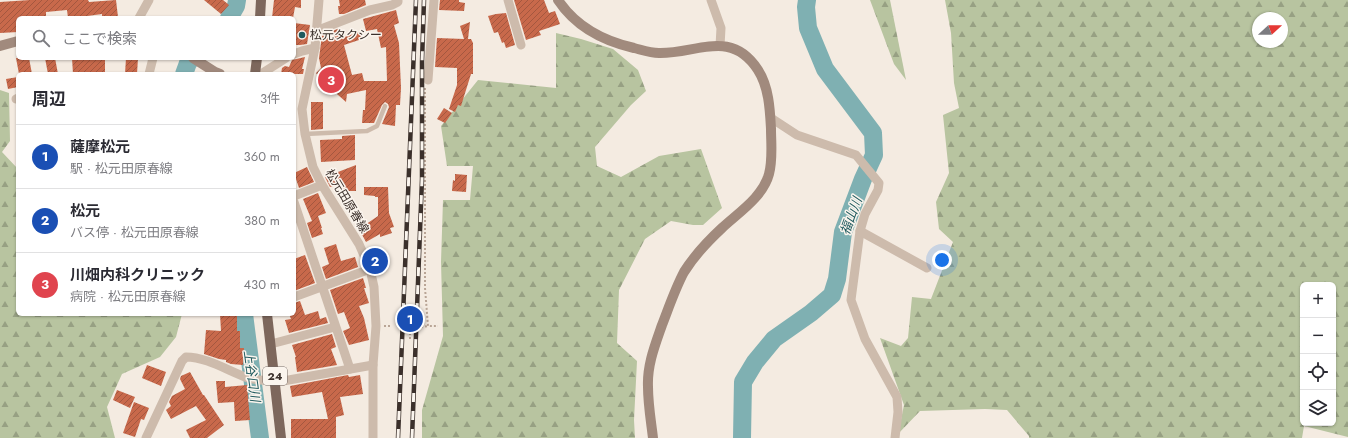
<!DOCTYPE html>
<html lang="ja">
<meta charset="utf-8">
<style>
body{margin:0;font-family:Jost,"Noto Sans JP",sans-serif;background:#f2f2f3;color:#2b2b33}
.controls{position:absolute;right:12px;bottom:12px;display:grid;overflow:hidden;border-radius:6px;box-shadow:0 1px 3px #0004}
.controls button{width:36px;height:36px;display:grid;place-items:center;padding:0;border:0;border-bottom:1px solid #e1e1e2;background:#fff;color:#2b2b33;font:20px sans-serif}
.compass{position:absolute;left:1252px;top:12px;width:36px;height:36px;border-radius:50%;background:#fff;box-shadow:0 1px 3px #0004;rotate:69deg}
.you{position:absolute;left:942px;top:260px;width:14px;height:14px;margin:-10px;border:3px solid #fff;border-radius:50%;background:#1a73e8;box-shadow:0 0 0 6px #1a73e833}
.badge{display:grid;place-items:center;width:26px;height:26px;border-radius:50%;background:#1f5a5e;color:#fff;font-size:13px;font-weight:700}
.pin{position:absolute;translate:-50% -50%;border:2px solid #fff;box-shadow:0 1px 4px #0006}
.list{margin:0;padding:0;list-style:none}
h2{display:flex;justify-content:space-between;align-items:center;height:52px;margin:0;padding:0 16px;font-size:17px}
h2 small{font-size:13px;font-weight:400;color:#7c7c81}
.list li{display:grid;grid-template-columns:26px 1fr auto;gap:12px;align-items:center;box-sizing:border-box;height:64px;padding:0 16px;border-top:1px solid #e1e1e2}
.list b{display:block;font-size:15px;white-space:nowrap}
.list p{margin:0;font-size:13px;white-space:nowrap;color:#7c7c81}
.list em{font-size:13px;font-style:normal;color:#7c7c81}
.icon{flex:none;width:22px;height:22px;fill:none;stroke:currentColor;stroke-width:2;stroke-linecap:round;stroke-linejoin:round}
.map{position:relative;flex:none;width:1348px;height:438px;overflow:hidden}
.search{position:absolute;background:#fff;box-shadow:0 1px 3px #0004;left:16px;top:16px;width:280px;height:44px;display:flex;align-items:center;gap:10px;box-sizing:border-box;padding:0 14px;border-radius:6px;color:#7c7c81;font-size:15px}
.panel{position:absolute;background:#fff;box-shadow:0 1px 3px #0004;left:16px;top:72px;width:280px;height:244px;border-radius:6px}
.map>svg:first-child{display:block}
</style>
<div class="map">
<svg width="1348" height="438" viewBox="0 0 1348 438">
<defs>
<pattern id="forest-firs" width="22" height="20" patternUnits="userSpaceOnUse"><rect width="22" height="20" fill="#b8c4a0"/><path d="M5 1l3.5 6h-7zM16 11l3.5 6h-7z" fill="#97a083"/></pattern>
<pattern id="building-hatch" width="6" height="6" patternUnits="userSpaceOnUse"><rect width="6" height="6" fill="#c8694b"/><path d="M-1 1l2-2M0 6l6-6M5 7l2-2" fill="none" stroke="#a4573f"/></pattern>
</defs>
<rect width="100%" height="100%" fill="#f4ebe1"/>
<g fill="url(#forest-firs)" fill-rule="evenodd">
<polygon points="870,0 890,0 906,80 894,64"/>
<path d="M 945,0 L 1348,0 L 1348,437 L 1304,426 L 1302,438 L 1029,438 L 1029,436 L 1007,410 L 985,409 L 920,411 L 898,434 L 904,405 L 880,338 L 901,346 L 908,338 L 912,297 L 931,299 L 953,242 L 939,229 L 936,202 L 949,173 L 943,115 L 959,108 L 954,83 L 951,33 ZM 1258,18 L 1282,18 L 1282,42 L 1258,42 ZM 1303,285 L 1333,285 L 1333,423 L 1303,423 Z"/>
<polygon points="556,33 581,39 613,49 638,70 646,91 631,105 595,147 597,166 621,177 659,156 701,149 722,208 703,225 693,225 671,221 645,239 619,290 617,343 637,361 634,420 635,438 422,438 422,410 443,336 441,262 443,200 470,200 473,166 447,166 441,126 478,80 556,88"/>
<polygon points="0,90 9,93 10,141 2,152 18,169 18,314 182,314 176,337 160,357 122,374 107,407 115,438 0,438"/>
</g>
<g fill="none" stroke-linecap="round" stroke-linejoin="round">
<g stroke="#7fb0b2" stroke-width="18">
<polyline points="229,18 236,6 237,0"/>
<polyline points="184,74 188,63 192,58"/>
<polyline points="244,314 260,438"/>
<polyline points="742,438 743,382 755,362 774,339 811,313 832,295 837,279 843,232 863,179 874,155 873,133 825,69 808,28 806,7 807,0"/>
</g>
</g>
<g fill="url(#building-hatch)">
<polygon points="30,0 88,0 89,2 116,0 118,17 102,18 102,14 80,17 80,18 68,18 67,10 46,12 46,18 18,18 18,32 0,33 0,2"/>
<polygon points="204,0 223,0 229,5 221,14"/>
<polygon points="274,0 301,0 301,8 295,7 293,18 272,18"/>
<polygon points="339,0 365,0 366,5 344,14 339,14 338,6 340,6"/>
<polygon points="440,0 459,0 459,2 465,3 464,11 439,10"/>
<polygon points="514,0 544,0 549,13 555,11 560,24 539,31 541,35 526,40"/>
<polygon points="396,10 399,23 394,25 399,43 401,88 400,105 396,105 395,126 382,124 389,107 388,104 385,102 382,105 374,123 362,123 363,110 365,110 366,90 347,94 346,102 320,79 316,73 321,68 319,58 322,35 340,28 342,38 359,32 362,39 344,45 352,75 362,73 364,81 387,81 386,47 381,48 377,29 366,31 363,19"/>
<polygon points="506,13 515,45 506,48 504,42 502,43 498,32 494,33 488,16 496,14"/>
<polygon points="470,22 468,39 471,39 473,43 473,74 471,74 461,106 458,105 455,112 449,109 457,85 457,68 435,67 437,38 464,39 460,26"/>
<polygon points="294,23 310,25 307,44 300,45 294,45"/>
<polygon points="305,57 302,69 304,69 303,74 281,74 282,68 285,66 289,67 292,60"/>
<polygon points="16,58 29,58 32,74 19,74"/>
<polygon points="45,58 55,58 58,74 48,74"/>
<polygon points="72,58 105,58 105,74 73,74"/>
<polygon points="126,58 138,58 137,74 125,74"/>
<polygon points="18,77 18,87 8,89 6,79"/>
<polygon points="311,102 323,102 323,129 311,130"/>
<polygon points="444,108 452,113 445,123 437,119"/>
<polygon points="355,135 355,160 321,162 320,140 342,139 342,136"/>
<polygon points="356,165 356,191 341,191 341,183 330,187 325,177"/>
<polygon points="307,167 314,182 299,188 294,173"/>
<polygon points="455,174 467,175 466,192 452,191 453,180 455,181"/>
<polygon points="364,187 388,187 389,213 394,227 390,228 392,233 380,237 380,234 366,242 359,229 378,216 378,197 375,197 375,196 364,195"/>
<polygon points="318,193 326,213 318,216 322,228 321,228 323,234 312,238 307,223 312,221 303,199"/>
<polygon points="336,244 341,261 355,257 358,267 326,279 322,267 329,264 324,248"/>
<polygon points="305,255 315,283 294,291 294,259"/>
<polygon points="363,278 366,288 364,288 369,303 359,306 364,318 369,340 349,345 343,331 350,328 344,312 338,314 330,290"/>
<polygon points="300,301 305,315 318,311 320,319 326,317 328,323 289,333 285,320 291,319 289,314 294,314 294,303"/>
<polygon points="220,314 237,314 237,331 240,331 240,348 244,348 243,365 231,364 226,362 226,360 219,359 204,354 206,330 221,331"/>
<polygon points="332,334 336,347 331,349 337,365 297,372 295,357 296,357 292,345"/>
<polygon points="147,365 166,372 161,386 142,378"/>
<polygon points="190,372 203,395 204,395 224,425 207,438 190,438 186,430 206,420 196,406 171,419 166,410 171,406 169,402 172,396 185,389 180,379 181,376"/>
<polygon points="348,375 349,377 360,375 363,394 340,397 344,415 336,417 336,438 291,438 291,419 328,419 322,392 292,397 290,386"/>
<polygon points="216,381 225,381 225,387 247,385 250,420 235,421 234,402 218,403"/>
<polygon points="117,390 135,397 130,408 113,400"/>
<polygon points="134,402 149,408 144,420 141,419 135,437 123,433"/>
</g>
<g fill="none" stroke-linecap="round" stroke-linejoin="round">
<g stroke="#b9a596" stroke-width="2" stroke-dasharray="2 2" stroke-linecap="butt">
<polyline points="425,88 425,288 428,326 438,326"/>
<polyline points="384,326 391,326"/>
<polyline points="421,327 428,326"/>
<polyline points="410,339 410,326"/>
</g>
<polyline stroke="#cdbbac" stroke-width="4.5" points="305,134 367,131 377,126 385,106"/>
<g stroke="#cdbbac" stroke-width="9">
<polyline points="319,0 315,48 302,109 305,134 313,167 322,185 359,244 370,269 374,287 376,326 373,365 373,438"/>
<polyline points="508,0 521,45"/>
<polyline points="711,0 721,28 720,46"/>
<polyline points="139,18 149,0"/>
<polyline points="316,31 370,10 392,5 398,2 398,0"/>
<polyline points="294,54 302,51 315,48"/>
<polyline points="149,74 153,58"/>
<polyline points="261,74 286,58"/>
<polyline points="428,80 434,0"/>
<polyline points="16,99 18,98"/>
<polyline points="771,118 797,135 856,155 879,183 878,190 865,214 860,231 851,300 865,339 897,397 898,412 895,438"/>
<polyline points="294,196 322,185"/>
<polyline points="294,202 350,369"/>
<polyline points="860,231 927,268"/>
<polyline points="294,297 370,269"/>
<polyline points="271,344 335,327"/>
<path d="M 146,438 L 182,361 L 186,357 C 207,357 228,371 248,378 C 259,381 272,381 283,381 L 373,365"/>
</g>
<g stroke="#a18a7d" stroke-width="10">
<path d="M 558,0 C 576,27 603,41 634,48 C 642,50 650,53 659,53 C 696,54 731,28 758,70 C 769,87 770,110 771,129 C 771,143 773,159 769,174 C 763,197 738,213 722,228 C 708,241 694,256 684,272 C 675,289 669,307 662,325 C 655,345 647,365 648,387 C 648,404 651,421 653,438"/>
<polyline points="0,46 18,41"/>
<polyline points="193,58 215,72 220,74"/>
</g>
<g stroke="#7d675c" stroke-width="10">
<polyline points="260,18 261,0"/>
<polyline points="255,74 257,58"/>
<polyline points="267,314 281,438"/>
</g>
<defs>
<g id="rail">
<polyline points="398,438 416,0"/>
<polyline points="412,438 422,179 422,62 424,0"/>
</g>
</defs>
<use href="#rail" stroke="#3b302b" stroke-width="4.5"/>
<use href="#rail" stroke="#fbf5ee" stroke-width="3" stroke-dasharray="9" stroke-linecap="butt"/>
</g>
<circle fill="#1f5a5e" stroke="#fbf5ee" stroke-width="1.5" cx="302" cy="35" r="4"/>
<g text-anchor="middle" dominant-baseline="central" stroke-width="3" stroke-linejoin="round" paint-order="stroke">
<rect fill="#fbf5ee" stroke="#756b66" stroke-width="1" x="263" y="367" width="24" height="18" rx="3"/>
<g font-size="11" font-weight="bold" fill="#3b302b">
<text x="275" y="376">24</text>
</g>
<g font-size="12" fill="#3b302b" stroke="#fbf5ee" text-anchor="start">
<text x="310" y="35">松元タクシー</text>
</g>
<g font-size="12" fill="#3b302b" stroke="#fbf5ee">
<text transform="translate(347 201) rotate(59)">松元田原春線</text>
</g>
<g font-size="13" font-style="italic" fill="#1f5a5e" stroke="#fbf5ee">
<text transform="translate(851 216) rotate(-70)">福山川</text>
<text transform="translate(252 376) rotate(82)">上谷口川</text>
</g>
</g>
</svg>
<div class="controls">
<button>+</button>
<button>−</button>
<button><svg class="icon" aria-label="locate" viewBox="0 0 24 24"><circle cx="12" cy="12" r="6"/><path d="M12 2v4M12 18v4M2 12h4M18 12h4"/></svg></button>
<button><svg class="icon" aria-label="layers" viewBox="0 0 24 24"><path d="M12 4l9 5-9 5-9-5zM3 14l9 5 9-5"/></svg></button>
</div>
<svg class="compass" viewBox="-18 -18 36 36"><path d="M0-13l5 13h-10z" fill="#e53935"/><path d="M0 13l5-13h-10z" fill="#7c7c81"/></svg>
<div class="you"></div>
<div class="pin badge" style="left:410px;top:319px;background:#1a4fb4">1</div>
<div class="pin badge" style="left:375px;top:261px;background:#1a4fb4">2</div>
<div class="pin badge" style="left:331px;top:80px;background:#e0444e">3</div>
<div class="search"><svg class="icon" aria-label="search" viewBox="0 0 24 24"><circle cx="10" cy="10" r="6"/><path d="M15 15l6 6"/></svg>ここで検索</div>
<section class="panel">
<h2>周辺<small>3件</small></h2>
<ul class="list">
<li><span class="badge" style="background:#1a4fb4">1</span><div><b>薩摩松元</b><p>駅 · 松元田原春線</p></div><em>360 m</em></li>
<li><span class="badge" style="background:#1a4fb4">2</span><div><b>松元</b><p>バス停 · 松元田原春線</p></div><em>380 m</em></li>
<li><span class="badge" style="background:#e0444e">3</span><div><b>川畑内科クリニック</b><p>病院 · 松元田原春線</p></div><em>430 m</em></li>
</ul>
</section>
</div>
